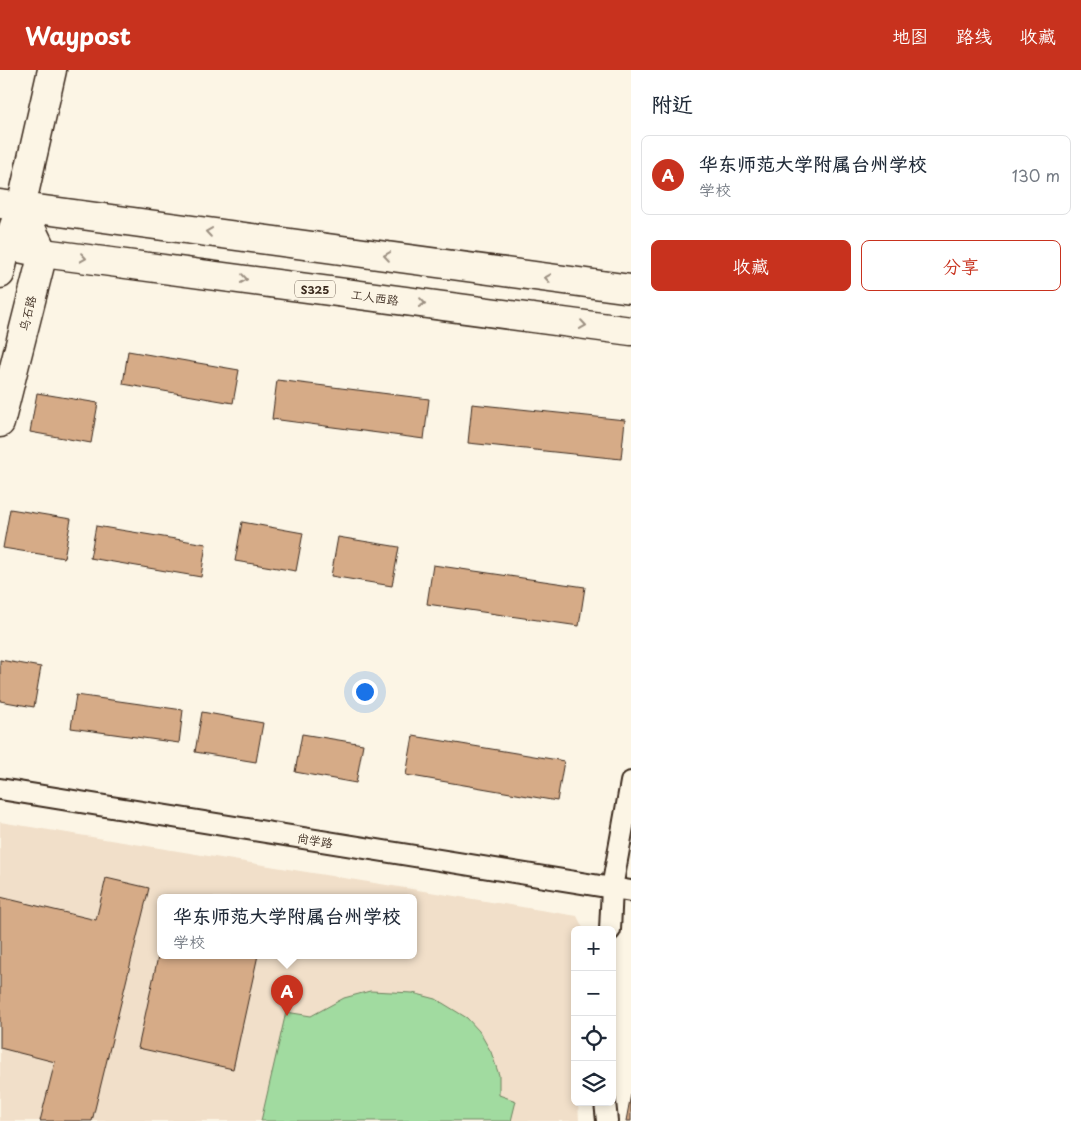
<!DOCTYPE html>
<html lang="zh">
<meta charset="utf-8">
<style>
body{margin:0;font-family:"Playpen Sans","LXGW WenKai TC",sans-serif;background:#f2f2f3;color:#1f2937}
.controls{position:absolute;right:15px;bottom:15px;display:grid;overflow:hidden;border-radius:8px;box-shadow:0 2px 8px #0003}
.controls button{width:45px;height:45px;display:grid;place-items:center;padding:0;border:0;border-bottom:1px solid #e0e1e3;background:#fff;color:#1f2937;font:25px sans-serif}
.you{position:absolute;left:364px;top:621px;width:18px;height:18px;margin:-12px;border:4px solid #fff;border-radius:50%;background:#1a73e8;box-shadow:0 0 0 8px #1a73e833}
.badge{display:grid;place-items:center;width:32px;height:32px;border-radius:50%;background:#c8321e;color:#fff;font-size:16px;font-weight:700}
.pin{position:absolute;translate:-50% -41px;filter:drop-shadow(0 1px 2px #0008)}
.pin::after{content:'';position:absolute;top:26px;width:18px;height:15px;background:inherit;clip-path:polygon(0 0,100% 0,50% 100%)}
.popup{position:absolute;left:157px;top:824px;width:260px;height:65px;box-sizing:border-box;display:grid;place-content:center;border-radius:8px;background:#fff;filter:drop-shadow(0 1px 4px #0005);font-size:16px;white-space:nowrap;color:#747a83}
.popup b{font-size:19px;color:#1f2937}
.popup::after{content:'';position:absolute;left:50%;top:100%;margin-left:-10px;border:10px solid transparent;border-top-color:#fff}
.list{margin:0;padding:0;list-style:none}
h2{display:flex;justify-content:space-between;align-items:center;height:65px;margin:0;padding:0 20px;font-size:21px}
h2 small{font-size:16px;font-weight:400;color:#747a83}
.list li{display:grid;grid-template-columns:32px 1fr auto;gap:15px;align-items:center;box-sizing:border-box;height:80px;margin:0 10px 10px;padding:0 10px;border:1px solid #e0e1e3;border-radius:8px}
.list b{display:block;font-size:19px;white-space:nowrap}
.list p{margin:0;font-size:16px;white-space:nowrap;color:#747a83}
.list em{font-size:16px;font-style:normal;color:#747a83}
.actions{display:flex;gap:10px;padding:15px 20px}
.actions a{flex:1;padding:11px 0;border:1px solid #c8321e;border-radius:8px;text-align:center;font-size:18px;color:#c8321e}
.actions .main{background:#c8321e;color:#fff}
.icon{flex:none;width:28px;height:28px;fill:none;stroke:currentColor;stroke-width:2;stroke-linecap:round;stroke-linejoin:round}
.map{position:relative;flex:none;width:631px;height:1051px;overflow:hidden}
header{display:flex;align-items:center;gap:30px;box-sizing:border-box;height:70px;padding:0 25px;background:#c8321e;color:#fff}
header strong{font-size:24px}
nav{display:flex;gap:28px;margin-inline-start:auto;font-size:18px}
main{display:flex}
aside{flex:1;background:#fff}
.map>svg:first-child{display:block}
</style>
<header>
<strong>Waypost</strong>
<nav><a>地图</a><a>路线</a><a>收藏</a></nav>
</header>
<main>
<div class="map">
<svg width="631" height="1051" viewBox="0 0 631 1051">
<rect width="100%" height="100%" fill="#fcf5e5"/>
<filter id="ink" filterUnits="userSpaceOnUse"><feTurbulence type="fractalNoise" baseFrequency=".02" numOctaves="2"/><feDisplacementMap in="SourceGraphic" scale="10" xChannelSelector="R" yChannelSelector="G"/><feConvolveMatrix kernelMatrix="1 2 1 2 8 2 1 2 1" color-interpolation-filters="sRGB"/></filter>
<g filter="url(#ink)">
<path fill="#f1dfc9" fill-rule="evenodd" d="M 0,752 L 577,846 L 584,860 L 575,860 L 575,1032 L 578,1032 L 579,1051 L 0,1051 ZM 161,827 L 413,827 L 413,885 L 161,885 Z"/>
<polygon fill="#a1dba0" stroke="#6e825f" points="370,921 413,923 436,929 467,948 479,961 491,982 499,1005 499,1025 516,1031 511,1051 261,1051 286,942 311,946 344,928"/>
<g fill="#d6ab87" stroke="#3b2a1e">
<polygon points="128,281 239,300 233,333 123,314"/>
<polygon points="277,310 429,329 424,369 272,349"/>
<polygon points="37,323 98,333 91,373 30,362"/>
<polygon points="472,334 625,350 621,389 468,373"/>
<polygon points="10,439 71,449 64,488 3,478"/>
<polygon points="242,452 303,463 296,501 235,491"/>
<polygon points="96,456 206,474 201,507 90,488"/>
<polygon points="338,467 399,477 392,516 331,506"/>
<polygon points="433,495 585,517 579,556 427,534"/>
<polygon points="0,590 41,597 34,637 0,631"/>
<polygon points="76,625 183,640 179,673 71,658"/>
<polygon points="202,642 263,653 256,692 195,682"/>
<polygon points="302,664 363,674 356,713 295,702"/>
<polygon points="413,666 564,691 557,731 406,705"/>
<polygon points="106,808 149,818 92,1051 40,1051 55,992 0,978 0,827 96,850"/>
<polygon points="161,873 161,885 258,885 233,999 138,978"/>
<polygon points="631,1024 631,1051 626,1051"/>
</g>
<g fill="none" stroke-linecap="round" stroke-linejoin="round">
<defs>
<g id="street">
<polyline points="0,719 631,821"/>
<polyline points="610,860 612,818 631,712"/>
<polyline points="605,1032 607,1051"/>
</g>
<g id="secondary">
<polyline points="0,204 7,175 21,137 52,0"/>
<polyline points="0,353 43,183 21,137"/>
</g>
<g id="primary">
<polyline points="0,134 631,219"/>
<polyline points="0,174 43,183 631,261"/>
</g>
</defs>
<use href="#street" stroke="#3b2a1e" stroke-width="24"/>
<use href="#secondary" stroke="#3b2a1e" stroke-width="31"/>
<use href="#primary" stroke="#3b2a1e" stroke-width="31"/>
<use href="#street" stroke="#fcf5e5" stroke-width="20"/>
<use href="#secondary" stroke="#fcf5e5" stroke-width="28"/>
<use href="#primary" stroke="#fcf5e5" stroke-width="28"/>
</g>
<defs><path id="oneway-chevron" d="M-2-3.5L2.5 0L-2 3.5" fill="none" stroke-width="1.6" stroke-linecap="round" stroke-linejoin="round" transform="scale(1.25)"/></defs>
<g stroke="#9c9082">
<use href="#oneway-chevron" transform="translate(209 162) rotate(-172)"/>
<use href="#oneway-chevron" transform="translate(387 186) rotate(-172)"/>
<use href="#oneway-chevron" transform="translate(83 188) rotate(8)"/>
<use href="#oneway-chevron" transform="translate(548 208) rotate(-172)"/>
<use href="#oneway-chevron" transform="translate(244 209) rotate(8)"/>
<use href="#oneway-chevron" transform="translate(422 233) rotate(8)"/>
<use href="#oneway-chevron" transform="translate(583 255) rotate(8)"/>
</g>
</g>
<g text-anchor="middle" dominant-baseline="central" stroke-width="4" stroke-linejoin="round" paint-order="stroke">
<rect fill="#fcf5e5" stroke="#75675a" stroke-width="1" x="295" y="210.5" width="40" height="17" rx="4"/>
<g font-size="11" font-weight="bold" fill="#3b2a1e">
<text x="315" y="219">S325</text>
</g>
<g font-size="12" fill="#3b2a1e" stroke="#fcf5e5">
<text transform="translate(375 227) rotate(8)">工人西路</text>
<text transform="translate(27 243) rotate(-76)">乌石路</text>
<text transform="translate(315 770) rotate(9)">尚学路</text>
</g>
</g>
</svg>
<div class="controls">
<button>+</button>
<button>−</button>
<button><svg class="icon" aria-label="locate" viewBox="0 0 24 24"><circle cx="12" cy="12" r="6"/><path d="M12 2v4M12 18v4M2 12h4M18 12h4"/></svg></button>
<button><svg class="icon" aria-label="layers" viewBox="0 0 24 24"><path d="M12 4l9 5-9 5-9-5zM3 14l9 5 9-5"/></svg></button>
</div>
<div class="you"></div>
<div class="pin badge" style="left:287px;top:946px">A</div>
<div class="popup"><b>华东师范大学附属台州学校</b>学校</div>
</div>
<aside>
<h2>附近<small></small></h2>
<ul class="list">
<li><span class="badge">A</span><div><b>华东师范大学附属台州学校</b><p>学校</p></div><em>130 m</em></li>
</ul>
<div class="actions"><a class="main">收藏</a><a>分享</a></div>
</aside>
</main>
